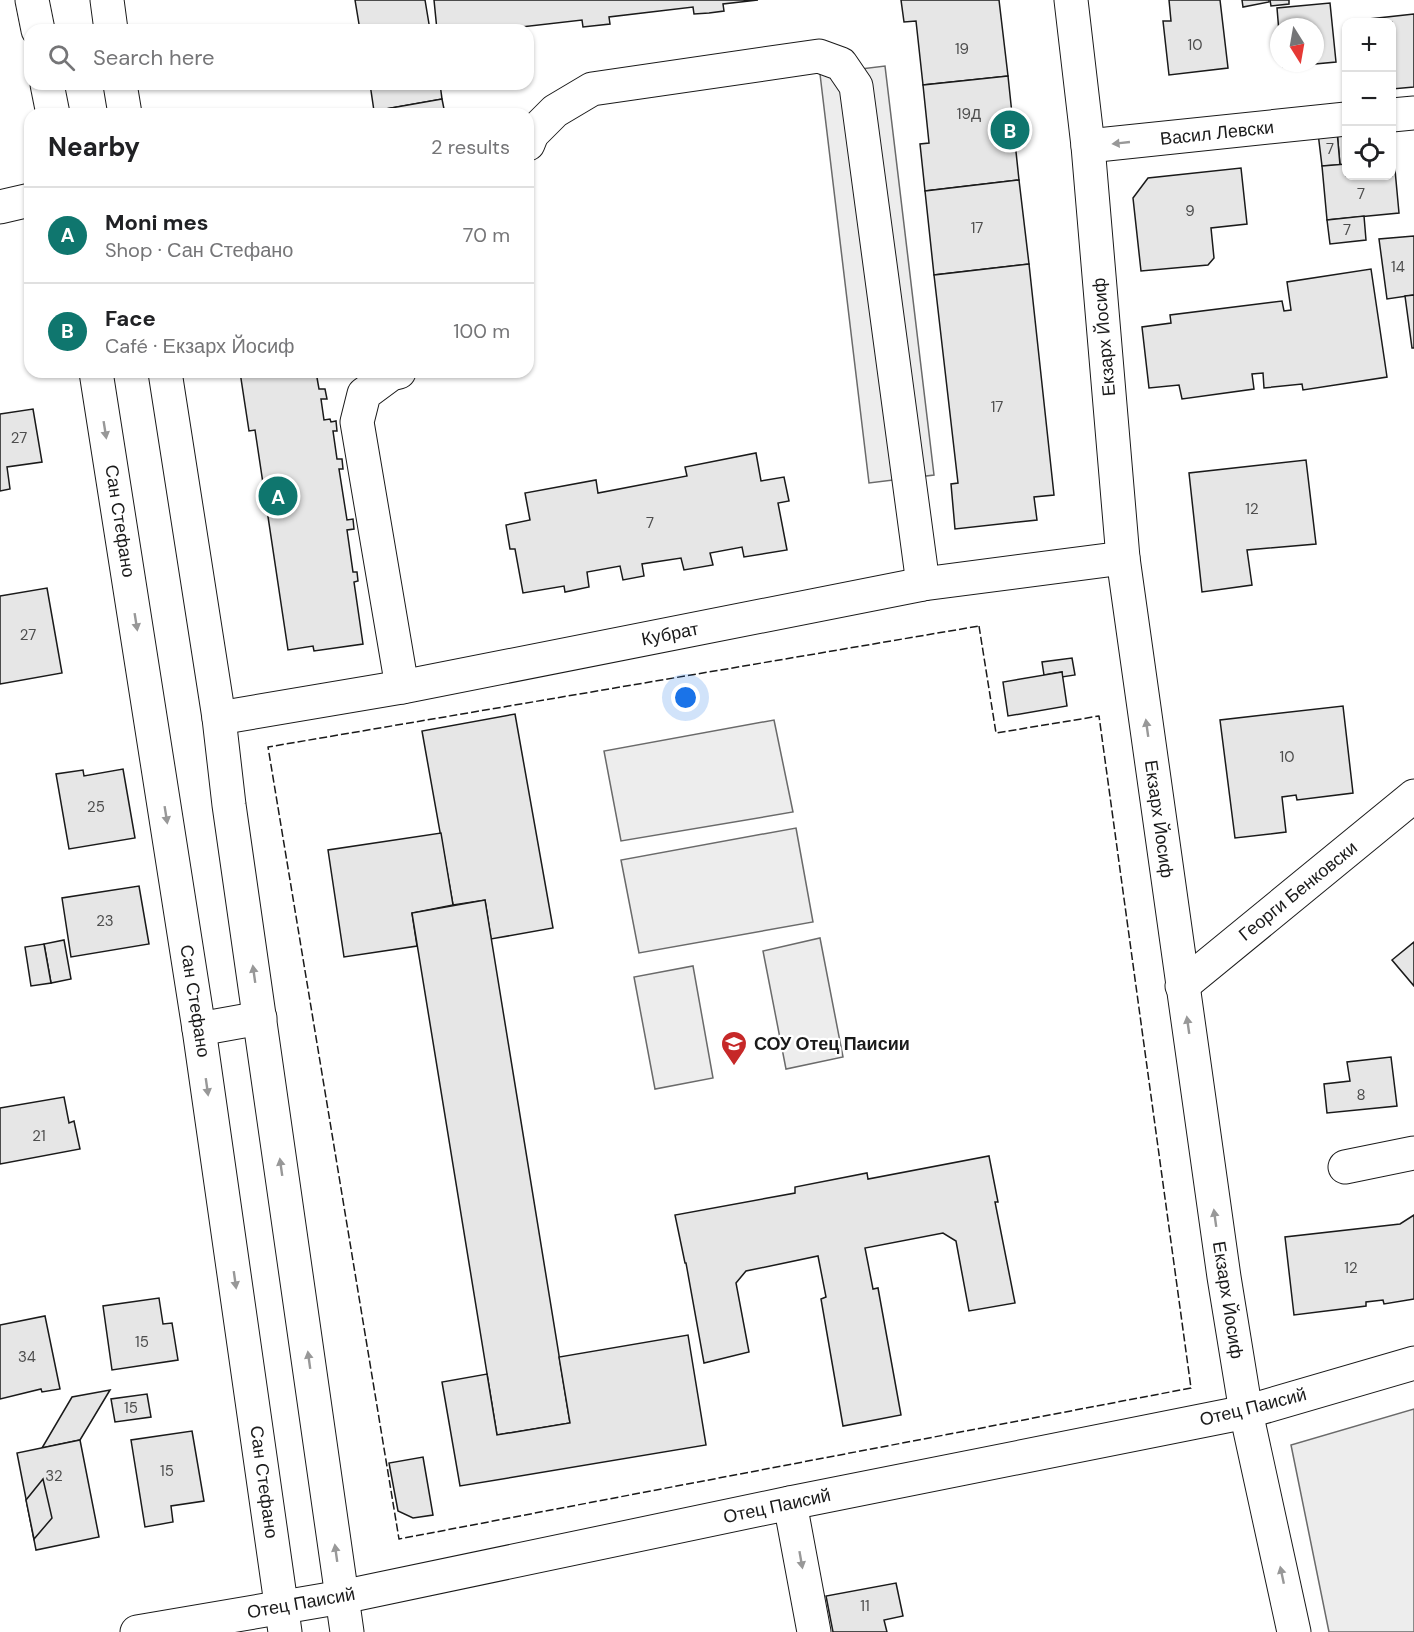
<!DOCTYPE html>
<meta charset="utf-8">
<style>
body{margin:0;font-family:"DM Sans",sans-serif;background:#f2f2f2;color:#202124}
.controls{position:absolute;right:18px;top:18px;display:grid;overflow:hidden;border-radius:12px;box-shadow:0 2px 4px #0004}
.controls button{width:54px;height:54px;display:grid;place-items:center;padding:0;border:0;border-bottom:2px solid #e0e0e0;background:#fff;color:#202124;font:30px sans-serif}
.compass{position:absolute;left:1270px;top:18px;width:54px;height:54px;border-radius:50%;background:#fff;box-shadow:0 2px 4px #0004;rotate:169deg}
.you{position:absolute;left:686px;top:698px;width:21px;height:21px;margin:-15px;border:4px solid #fff;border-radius:50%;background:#1a73e8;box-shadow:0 0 0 9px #1a73e833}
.badge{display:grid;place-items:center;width:39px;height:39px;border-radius:50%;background:#0f766e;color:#fff;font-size:20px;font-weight:700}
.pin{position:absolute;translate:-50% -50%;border:3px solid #fff;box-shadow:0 2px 6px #0006}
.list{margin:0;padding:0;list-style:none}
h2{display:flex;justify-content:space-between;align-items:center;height:78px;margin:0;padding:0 24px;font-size:26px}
h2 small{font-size:20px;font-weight:400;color:#757577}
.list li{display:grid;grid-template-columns:39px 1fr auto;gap:18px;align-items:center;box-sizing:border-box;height:96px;padding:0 24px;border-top:2px solid #e0e0e0}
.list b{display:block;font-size:22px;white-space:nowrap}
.list p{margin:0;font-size:20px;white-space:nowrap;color:#757577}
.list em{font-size:20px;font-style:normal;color:#757577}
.icon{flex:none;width:33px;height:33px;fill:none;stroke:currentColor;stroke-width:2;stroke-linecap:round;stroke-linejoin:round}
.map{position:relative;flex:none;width:1414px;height:1632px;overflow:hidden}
.search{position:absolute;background:#fff;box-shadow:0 2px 4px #0004;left:24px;top:24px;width:510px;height:66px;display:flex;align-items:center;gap:15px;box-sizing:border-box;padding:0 21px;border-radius:18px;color:#757577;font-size:22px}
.panel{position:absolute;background:#fff;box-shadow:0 2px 4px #0004;left:24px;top:108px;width:510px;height:270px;border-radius:18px}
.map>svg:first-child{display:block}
</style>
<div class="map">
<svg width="1414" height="1632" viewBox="0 0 1414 1632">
<rect width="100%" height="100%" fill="#fff"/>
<g fill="#ededed" stroke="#6a6a6a" stroke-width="1.5">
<polygon points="885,66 934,475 869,483 820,74"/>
<polygon points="774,720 793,812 621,841 604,751"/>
<polygon points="796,828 813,922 639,953 621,860"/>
<polygon points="820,938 843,1057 786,1069 763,951"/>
<polygon points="693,966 713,1078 655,1089 634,977"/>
<polygon points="1414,1409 1414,1632 1329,1632 1291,1445"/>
</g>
<g fill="#e6e6e6" stroke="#1a1a1a" stroke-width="1.5">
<polygon points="355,0 425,0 430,30 360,30"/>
<polygon points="434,0 758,0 723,4 724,11 709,13 694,14 693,7 609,17 610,24 583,27 582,20 496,30 437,30"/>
<polygon points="901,0 999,0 1008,76 923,85 916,21 904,22"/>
<polygon points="1169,0 1220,0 1228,68 1169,75 1163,21 1171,21"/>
<polygon points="1242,0 1269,0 1269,2 1243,7"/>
<polygon points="1270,0 1289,0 1289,4 1271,6"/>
<polygon points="1330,3 1336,62 1283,67 1282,63 1315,63 1315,27 1279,27 1279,32 1277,8"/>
<polygon points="1414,14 1414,87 1392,89 1392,22 1369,22 1369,19"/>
<polygon points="1008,76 1019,180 925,191 920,144 929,143 923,85"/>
<polygon points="370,84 440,84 442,99 374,111"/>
<polygon points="442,99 445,114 375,114 374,111"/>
<polygon points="1346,130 1346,164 1340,165 1337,131"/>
<polygon points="1337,131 1340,165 1322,166 1318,133"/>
<polygon points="1392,159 1394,159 1399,213 1327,220 1322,166 1346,164 1346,176 1392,176"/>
<polygon points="1241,168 1247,224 1211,228 1214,258 1208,265 1141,271 1133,198 1148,178"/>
<polygon points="1019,180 1029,264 934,275 925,191"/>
<polygon points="1364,216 1366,240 1330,244 1327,220"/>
<polygon points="1414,236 1414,295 1387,299 1379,239"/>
<polygon points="1029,264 1054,495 1034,497 1037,520 955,529 951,484 958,483 934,275"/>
<polygon points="1371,269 1387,377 1303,390 1302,384 1264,388 1263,373 1252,374 1254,389 1182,399 1179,385 1149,388 1142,327 1171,323 1170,315 1282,301 1284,311 1291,310 1287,282"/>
<polygon points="1414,295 1414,348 1412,348 1405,296"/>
<polygon points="240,372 316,372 319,389 325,389 327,399 321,399 324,420 330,419 331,422 336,421 337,431 333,431 337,459 342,459 343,469 339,469 347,520 353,519 354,529 347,530 353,572 357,572 358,581 354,582 363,644 314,651 313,646 288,650 255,430 249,431"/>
<polygon points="33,409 42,462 7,467 10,489 0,491 0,414"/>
<polygon points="756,453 761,481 784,477 789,501 778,503 787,550 744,557 742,547 710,553 713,565 684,570 681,558 642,564 644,576 623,580 620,566 587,572 589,587 565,592 564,586 523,593 515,549 510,549 506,525 530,520 525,493 596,480 598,493 687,476 685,467"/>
<polygon points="1306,460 1316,544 1247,550 1252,585 1202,592 1189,473"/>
<polygon points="47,588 62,673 0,684 0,596"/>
<polygon points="1072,658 1075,675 1062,677 1062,672 1044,675 1042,662"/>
<polygon points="1062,672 1067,706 1008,716 1003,682"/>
<polygon points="1343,706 1353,793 1297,800 1296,795 1282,797 1286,832 1235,838 1220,720"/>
<polygon points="515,714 553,928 491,939 485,900 453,905 422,731"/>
<polygon points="123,769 135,838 69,849 56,774 83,770 84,776"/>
<polygon points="441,833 453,905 412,913 417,946 344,957 328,850"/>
<polygon points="139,886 149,944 71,957 62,898"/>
<polygon points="485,900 570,1423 497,1435 412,913"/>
<polygon points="64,940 71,979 51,983 44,944"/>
<polygon points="1414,942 1414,986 1392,960"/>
<polygon points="44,944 51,983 31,986 25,947"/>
<polygon points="1391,1057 1397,1106 1327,1113 1324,1084 1350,1081 1347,1062"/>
<polygon points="64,1097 69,1123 74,1121 80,1149 0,1164 0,1108"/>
<polygon points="989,1156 998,1202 995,1202 1015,1303 969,1311 956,1241 943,1233 865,1248 873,1289 878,1288 901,1415 843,1426 821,1299 826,1297 818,1256 746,1271 736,1283 749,1352 704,1363 686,1263 685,1263 675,1215 795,1193 795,1187 867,1173 868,1179"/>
<polygon points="1414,1215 1414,1299 1384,1304 1383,1300 1366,1302 1366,1306 1294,1315 1285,1237 1400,1224"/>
<polygon points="159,1298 163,1324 172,1323 178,1360 112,1370 103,1306"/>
<polygon points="45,1316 60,1389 42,1392 41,1389 0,1399 0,1325"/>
<polygon points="688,1335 706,1445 460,1486 442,1382 487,1374 497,1435 570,1423 559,1357"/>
<polygon points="110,1390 80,1440 42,1448 72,1397"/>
<polygon points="147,1394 151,1417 115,1422 111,1399"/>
<polygon points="192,1431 204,1501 171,1506 173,1522 145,1527 131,1440"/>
<polygon points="80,1440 99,1537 36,1550 17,1453"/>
<polygon points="423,1457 433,1515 413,1518 398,1511 389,1463"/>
<polygon points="43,1479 52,1518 34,1539 26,1500"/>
<polygon points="896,1583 903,1616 884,1620 887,1632 833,1632 826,1596"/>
</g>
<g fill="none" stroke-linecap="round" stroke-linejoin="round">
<defs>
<g id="minor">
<polyline points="1071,0 1088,146 1123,558 1224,1277 1246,1412 1294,1632"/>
<polyline points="1392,115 1414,113"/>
<polyline points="528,144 532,134 555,111 592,89 819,56 841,64 856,86 923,584"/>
<polyline points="1088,146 1346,119"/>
<polyline points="0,207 30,200"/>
<polyline points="399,372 391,374 364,394 357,422 402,687"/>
<polyline points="219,718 402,687 923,584 1123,558"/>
<polyline points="1182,986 1414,796"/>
<polyline points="1345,1167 1414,1153"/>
<polyline points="790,1503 814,1632"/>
<polyline points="137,1632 342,1597 790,1503 1246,1412 1414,1363"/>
</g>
<g id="major">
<polyline points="32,0 38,30"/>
<polyline points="107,0 111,30"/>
<polyline points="47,84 53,114"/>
<polyline points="120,84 125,114"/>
<polyline points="96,372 199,1029 285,1632"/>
<polyline points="165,372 219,718 229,805 347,1632"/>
<polyline points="199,1029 260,1018"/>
</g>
</defs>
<use href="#minor" stroke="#1a1a1a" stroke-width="35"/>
<use href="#major" stroke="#1a1a1a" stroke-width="35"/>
<use href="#minor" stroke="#fff" stroke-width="33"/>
<use href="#major" stroke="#fff" stroke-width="33"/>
<polygon stroke="#1a1a1a" stroke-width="1.5" stroke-dasharray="8 3" stroke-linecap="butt" points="979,626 996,733 1099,716 1191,1388 399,1539 268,747"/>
</g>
<defs><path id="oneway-solid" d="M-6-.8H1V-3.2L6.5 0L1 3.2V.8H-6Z" transform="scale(1.5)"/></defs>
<g fill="#989898">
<use href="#oneway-solid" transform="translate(1121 143) rotate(174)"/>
<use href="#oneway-solid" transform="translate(105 430) rotate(81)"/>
<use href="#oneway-solid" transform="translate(136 622) rotate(81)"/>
<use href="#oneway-solid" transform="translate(1147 728) rotate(-98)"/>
<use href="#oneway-solid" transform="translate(166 815) rotate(81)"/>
<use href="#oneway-solid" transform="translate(254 974) rotate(-98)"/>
<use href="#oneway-solid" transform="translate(1188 1025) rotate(-98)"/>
<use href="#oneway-solid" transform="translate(207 1087) rotate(82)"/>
<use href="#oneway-solid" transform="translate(281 1167) rotate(-98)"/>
<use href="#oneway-solid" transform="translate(1215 1218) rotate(-98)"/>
<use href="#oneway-solid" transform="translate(235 1280) rotate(82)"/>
<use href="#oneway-solid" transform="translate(309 1360) rotate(-98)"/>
<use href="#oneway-solid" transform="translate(336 1553) rotate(-98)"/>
<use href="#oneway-solid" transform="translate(801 1560) rotate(80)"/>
<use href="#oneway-solid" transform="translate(1282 1575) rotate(-102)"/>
</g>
<defs>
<symbol id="school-pin" viewBox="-11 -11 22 30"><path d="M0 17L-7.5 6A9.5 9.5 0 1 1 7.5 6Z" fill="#c62828" stroke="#fff"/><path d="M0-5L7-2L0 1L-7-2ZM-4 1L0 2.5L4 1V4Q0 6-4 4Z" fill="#fff"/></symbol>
</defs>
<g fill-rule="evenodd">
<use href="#school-pin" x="719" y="1029" width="30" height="40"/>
</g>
<g text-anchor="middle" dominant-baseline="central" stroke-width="4.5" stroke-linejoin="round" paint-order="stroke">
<g font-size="15" fill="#4d4d4d">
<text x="1195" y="45">10</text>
<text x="962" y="49">19</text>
<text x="969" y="114">19Д</text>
<text x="1330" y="149">7</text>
<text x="1361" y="194">7</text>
<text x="1190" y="211">9</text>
<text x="977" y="228">17</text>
<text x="1347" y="230">7</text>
<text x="1398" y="267">14</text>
<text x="997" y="407">17</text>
<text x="19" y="438">27</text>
<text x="1252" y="509">12</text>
<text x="650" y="523">7</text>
<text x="28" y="635">27</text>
<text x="1287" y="757">10</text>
<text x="96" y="807">25</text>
<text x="105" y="921">23</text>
<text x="1361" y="1095">8</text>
<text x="39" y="1136">21</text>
<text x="1351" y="1268">12</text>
<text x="142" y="1342">15</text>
<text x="27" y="1357">34</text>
<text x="131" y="1408">15</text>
<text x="167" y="1471">15</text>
<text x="54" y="1476">32</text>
<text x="865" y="1606">11</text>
</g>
<g font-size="18" fill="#1a1a1a" stroke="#fff">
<text transform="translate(1217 133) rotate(-6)">Васил Левски</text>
<text transform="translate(1104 337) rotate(-95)">Екзарх Йосиф</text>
<text transform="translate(120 521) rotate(81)">Сан Стефано</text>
<text transform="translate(670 634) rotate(-11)">Кубрат</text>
<text transform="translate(1159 819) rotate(82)">Екзарх Йосиф</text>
<text transform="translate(1298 891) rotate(-39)">Георги Бенковски</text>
<text transform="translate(195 1001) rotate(81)">Сан Стефано</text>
<text transform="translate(1228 1300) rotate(81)">Екзарх Йосиф</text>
<text transform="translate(1253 1407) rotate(-14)">Отец Паисий</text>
<text transform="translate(264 1482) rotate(82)">Сан Стефано</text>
<text transform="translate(777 1506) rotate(-12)">Отец Паисий</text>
<text transform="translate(301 1603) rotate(-10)">Отец Паисий</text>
</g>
<g font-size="18" font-weight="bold" fill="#1a1a1a" stroke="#fff" text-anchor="start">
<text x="754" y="1044">СОУ Отец Паисии</text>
</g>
</g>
</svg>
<div class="controls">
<button>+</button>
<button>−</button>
<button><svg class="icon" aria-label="locate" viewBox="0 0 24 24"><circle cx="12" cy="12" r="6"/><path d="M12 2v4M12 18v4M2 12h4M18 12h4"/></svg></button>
</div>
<svg class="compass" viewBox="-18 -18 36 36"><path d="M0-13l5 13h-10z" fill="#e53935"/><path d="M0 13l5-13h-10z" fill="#757577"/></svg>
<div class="you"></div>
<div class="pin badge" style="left:278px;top:496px">A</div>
<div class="pin badge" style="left:1010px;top:130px">B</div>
<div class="search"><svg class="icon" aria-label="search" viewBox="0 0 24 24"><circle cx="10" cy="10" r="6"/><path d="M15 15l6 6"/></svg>Search here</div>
<section class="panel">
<h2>Nearby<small>2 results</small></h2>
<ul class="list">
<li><span class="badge">A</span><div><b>Moni mes</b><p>Shop · Сан Стефано</p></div><em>70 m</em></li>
<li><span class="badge">B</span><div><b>Face</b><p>Café · Екзарх Йосиф</p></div><em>100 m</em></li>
</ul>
</section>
</div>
